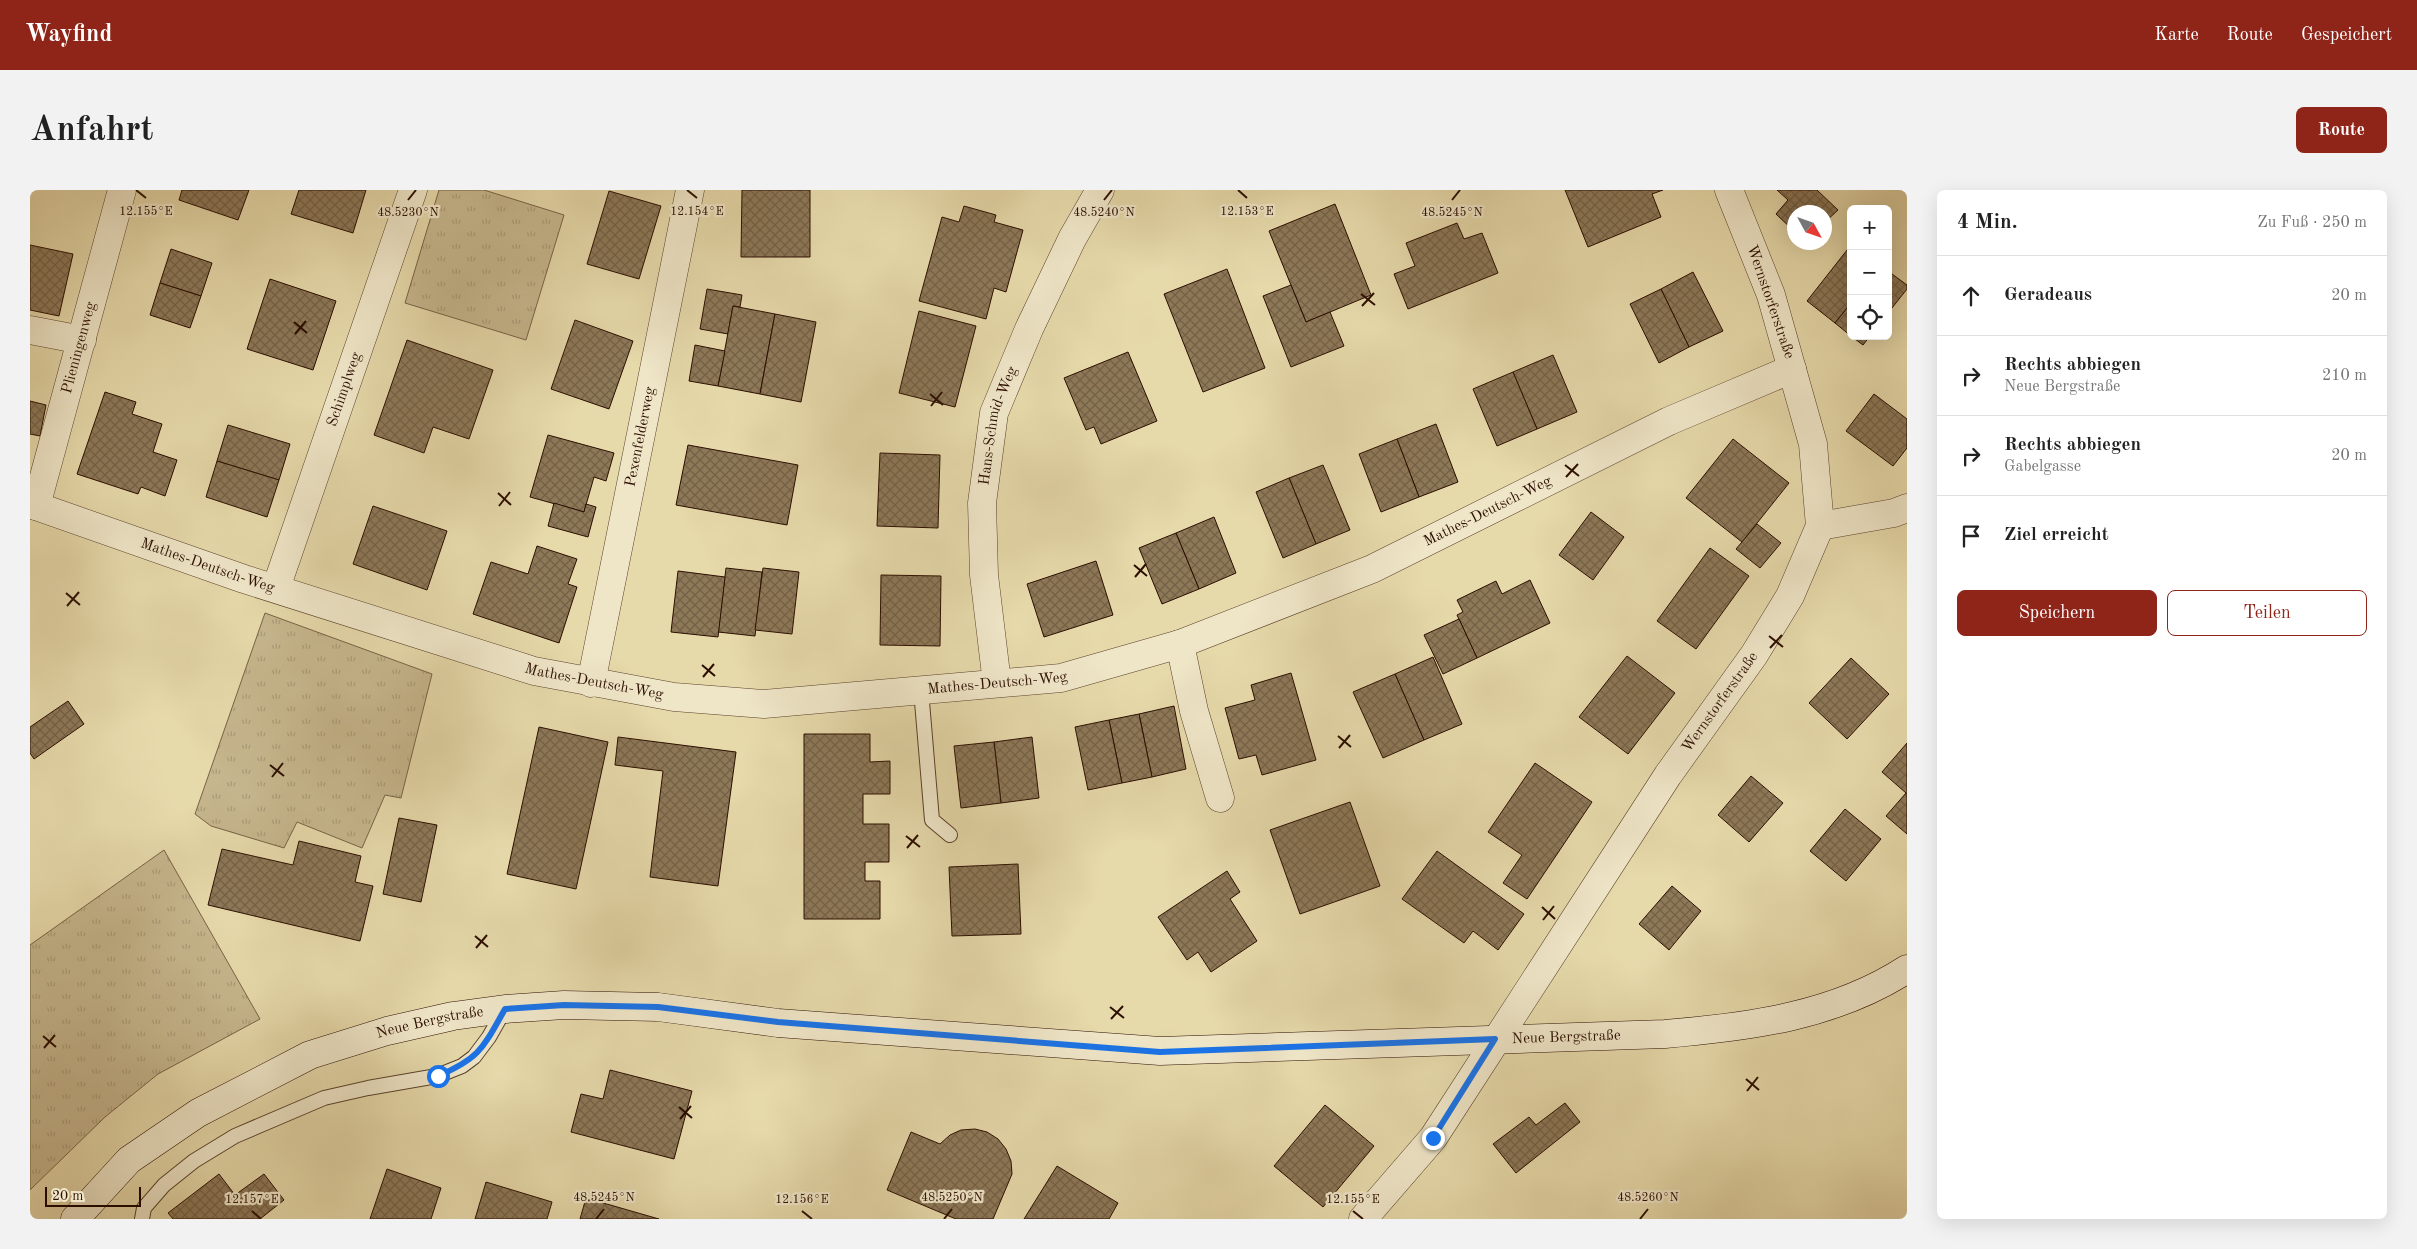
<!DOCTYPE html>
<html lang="de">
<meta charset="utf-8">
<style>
body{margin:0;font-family:"Old Standard TT",serif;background:#f2f2f2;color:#222}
.controls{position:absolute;right:15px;top:15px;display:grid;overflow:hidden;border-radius:8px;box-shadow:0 5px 20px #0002}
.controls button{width:45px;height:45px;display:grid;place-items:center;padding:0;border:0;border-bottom:1px solid #e0e0e0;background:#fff;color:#222;font:25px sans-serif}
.compass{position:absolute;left:1757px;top:15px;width:45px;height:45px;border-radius:50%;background:#fff;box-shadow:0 5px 20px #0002;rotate:130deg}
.scale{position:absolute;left:15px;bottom:12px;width:96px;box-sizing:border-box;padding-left:5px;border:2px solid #2c0e00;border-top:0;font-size:14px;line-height:18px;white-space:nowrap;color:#2c0e00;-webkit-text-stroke:4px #efe6c8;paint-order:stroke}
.stop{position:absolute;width:15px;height:15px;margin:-11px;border:4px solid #1a73e8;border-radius:50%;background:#fff}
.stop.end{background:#1a73e8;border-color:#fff;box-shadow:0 1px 5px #0008}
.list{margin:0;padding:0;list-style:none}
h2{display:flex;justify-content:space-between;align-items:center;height:65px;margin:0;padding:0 20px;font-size:21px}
h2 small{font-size:16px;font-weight:400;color:#767676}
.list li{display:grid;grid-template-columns:32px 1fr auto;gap:15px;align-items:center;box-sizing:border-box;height:80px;padding:0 20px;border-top:1px solid #e0e0e0}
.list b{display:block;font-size:19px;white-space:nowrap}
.list p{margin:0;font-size:16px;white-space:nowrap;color:#767676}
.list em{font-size:16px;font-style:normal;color:#767676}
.actions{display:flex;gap:10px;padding:15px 20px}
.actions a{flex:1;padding:11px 0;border:1px solid #8f2418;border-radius:8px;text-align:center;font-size:18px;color:#8f2418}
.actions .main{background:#8f2418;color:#fff}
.icon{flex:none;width:28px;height:28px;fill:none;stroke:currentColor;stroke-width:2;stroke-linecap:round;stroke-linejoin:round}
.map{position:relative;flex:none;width:1877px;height:1029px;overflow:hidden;border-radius:8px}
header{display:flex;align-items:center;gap:30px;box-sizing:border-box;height:70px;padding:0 25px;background:#8f2418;color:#fff}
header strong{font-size:24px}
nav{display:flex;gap:28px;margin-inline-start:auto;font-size:18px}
.intro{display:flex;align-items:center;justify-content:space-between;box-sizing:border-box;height:120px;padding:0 30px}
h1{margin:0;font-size:35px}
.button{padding:12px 22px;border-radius:8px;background:#8f2418;color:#fff;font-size:18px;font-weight:700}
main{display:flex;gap:30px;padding:0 30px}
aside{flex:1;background:#fff;border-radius:8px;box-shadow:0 5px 20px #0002}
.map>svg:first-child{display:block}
</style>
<header>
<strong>Wayfind</strong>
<nav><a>Karte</a><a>Route</a><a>Gespeichert</a></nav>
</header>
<div class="intro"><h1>Anfahrt</h1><a class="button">Route</a></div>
<main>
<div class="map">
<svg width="1877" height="1029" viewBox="0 0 1877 1029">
<defs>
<pattern id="grass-tufts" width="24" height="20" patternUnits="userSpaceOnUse" patternTransform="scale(1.25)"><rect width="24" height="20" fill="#c6b68d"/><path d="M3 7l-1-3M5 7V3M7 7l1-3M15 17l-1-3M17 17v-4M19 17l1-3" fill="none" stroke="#aa9b78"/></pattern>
<pattern id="building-cross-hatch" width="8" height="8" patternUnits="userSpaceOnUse" patternTransform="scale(1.25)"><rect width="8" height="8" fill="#8d7858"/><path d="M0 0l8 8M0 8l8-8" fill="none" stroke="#736146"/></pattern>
</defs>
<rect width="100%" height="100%" fill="#e6d9aa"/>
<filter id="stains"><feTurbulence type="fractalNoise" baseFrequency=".004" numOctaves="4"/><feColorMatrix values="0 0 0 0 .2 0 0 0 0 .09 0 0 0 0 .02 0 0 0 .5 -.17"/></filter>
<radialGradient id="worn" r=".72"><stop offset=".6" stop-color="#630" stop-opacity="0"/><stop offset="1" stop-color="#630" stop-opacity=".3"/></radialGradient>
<g fill="url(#grass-tufts)" stroke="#796246">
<polygon points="409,0 454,0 534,25 496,150 375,113"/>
<polygon points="235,423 402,484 371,608 355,605 332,658 267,632 254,658 181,636 165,624"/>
<polygon points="134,660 230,829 128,884 75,927 0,1000 0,755"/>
</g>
<g fill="url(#building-cross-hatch)" stroke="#2c0e00">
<polygon points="152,0 219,0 208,30 149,10"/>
<polygon points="269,0 336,0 323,43 261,24"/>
<polygon points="712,0 780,0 780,67 711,67"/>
<polygon points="1535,0 1633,0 1622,4 1631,27 1558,57"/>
<polygon points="1747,0 1787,0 1808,20 1794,33 1794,22 1764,22 1764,41 1746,24 1758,10"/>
<polygon points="579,1 631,16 609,89 557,74"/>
<polygon points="1305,14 1341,105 1276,132 1239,41"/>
<polygon points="934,16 966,25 964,32 993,40 976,102 964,98 956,129 889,111 912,27 929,32"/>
<polygon points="1427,33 1434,49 1452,43 1468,83 1378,119 1364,84 1385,76 1376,53"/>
<polygon points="0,55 43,64 29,126 0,120"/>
<polygon points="1821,55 1821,113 1805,133 1777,111"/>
<polygon points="141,59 182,73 171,106 130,93"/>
<polygon points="1197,79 1235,178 1173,202 1134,104"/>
<polygon points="1858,81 1877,95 1877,99 1858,123"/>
<polygon points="1663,82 1693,141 1659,157 1631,99"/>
<polygon points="240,89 306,111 283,180 217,159"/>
<polygon points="130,93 171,106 160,138 120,125"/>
<polygon points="1261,95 1276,132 1300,122 1314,156 1261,177 1233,106"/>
<polygon points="677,99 712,105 710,117 703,116 698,144 670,139"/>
<polygon points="1631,99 1659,157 1629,173 1600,114"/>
<polygon points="1821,113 1821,146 1805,133"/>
<polygon points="703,116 745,124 730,204 688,196"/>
<polygon points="889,121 946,136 925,217 869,203"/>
<polygon points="745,124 786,132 771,212 730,204"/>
<polygon points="545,130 603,151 579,219 521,199"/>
<polygon points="1821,146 1840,146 1833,155"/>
<polygon points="377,150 463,180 439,249 403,237 394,263 344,245"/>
<polygon points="665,155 695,161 688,196 659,191"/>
<polygon points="1098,162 1127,231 1071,254 1064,237 1056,240 1034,188"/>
<polygon points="1523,165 1547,222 1507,239 1483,182"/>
<polygon points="1483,182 1507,239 1467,256 1443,199"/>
<polygon points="75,202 106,212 102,224 132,234 123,262 147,270 135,306 111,297 108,304 47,284"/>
<polygon points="1844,204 1877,229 1877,258 1863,276 1816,241"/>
<polygon points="0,211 16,215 10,246 0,244"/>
<polygon points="1406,234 1428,292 1389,307 1367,249"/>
<polygon points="198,235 260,254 249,290 187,271"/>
<polygon points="518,245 584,263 576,291 564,287 554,322 500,307"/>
<polygon points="1367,249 1389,307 1351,322 1329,264"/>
<polygon points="1703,249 1759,293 1712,352 1656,308"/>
<polygon points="658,255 768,275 757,335 646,315"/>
<polygon points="850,263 910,265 908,338 847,336"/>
<polygon points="187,271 249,290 237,327 176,307"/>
<polygon points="1293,275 1320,340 1286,354 1259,288"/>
<polygon points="1259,288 1286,354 1253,368 1226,302"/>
<polygon points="524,313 554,322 556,314 566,317 558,347 518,336"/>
<polygon points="343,316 417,341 397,400 323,374"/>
<polygon points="1561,322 1594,347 1563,390 1529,365"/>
<polygon points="1184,327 1206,383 1169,399 1146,343"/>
<polygon points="1727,334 1751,353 1730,378 1706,359"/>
<polygon points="1146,343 1169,399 1132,414 1109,358"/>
<polygon points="507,356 547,369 538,394 547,397 529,453 443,424 461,372 498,384"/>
<polygon points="1680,358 1719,386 1666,459 1627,431"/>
<polygon points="1066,371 1083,425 1014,447 997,394"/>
<polygon points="696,378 732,382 725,446 688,442"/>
<polygon points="733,378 769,382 762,444 725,440"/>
<polygon points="648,381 695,387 688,447 641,442"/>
<polygon points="851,385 911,386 910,456 850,455"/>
<polygon points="1500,390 1520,433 1447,468 1427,425 1433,422 1427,410 1466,391 1472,404"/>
<polygon points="1429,429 1447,468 1413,484 1394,445"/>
<polygon points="1597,466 1645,503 1598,564 1549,527"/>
<polygon points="1403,467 1432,534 1394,550 1365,484"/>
<polygon points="1821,468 1859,504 1817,549 1779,513"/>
<polygon points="1261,483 1286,570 1232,585 1226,565 1209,569 1195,518 1225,510 1221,495"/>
<polygon points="1365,484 1394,550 1353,568 1323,502"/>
<polygon points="38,511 54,534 4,569 0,563 0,537"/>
<polygon points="1144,516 1156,579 1122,587 1109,524"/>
<polygon points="1109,524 1122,587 1092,593 1079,530"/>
<polygon points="1079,530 1092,593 1058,600 1045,537"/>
<polygon points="509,537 578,552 546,699 477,684"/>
<polygon points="774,544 840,544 840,572 860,571 860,604 833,604 833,634 859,634 859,672 835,672 835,691 850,691 850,729 774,729"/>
<polygon points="588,547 706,562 688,696 620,687 633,581 585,575"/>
<polygon points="1002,547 1009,608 971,613 964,552"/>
<polygon points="964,552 971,613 931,618 924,556"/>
<polygon points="1877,553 1877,644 1856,626 1876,603 1852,582"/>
<polygon points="1505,573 1562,612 1497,709 1473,693 1492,665 1458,642"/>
<polygon points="1721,586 1753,613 1719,652 1688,625"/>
<polygon points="1320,612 1350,696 1270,724 1240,640"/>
<polygon points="1815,619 1851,649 1816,691 1780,661"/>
<polygon points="369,628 407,635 391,712 353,704"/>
<polygon points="269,651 331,666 325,692 343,696 330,751 178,715 192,659 263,675"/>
<polygon points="1407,661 1494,724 1468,760 1443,741 1434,753 1372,709"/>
<polygon points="988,674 991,744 922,746 919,677"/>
<polygon points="1197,681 1210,702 1200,709 1227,751 1181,782 1168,762 1157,770 1128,727"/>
<polygon points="1642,696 1671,721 1639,760 1609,734"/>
<polygon points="580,880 662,901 644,969 541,942 551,904 573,909"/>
<polygon points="1535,913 1550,932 1486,983 1463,954 1499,927 1506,935"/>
<polygon points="1295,915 1344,956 1293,1017 1244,976"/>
<polygon points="945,939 957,942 968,949 976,959 981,971 982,984 963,1029 926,1029 857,1000 881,942 910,954 920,945 931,940"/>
<polygon points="1027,976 1088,1013 1079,1029 994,1029"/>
<polygon points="357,979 411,998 401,1029 340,1029"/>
<polygon points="189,984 205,1005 234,984 254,1010 230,1029 143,1029 138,1023"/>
<polygon points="456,992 522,1012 517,1029 445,1029"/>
<polygon points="556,1008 629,1029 550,1029"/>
</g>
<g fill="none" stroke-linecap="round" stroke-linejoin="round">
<defs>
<g id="lane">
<polyline points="891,500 902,630 920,645"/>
<polyline points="112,1029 114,1018 134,995 164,971 205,946 294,908 338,898 407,886 432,876 444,867 459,847 475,819"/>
</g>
<g id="street">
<polyline points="0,140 52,150"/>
<path id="s1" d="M 0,314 L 214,389 L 504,481 L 644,507 L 734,514 L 1031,488 L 1150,454 L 1342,379 L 1639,231 L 1762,179"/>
<path id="s2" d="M 6,316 L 92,0"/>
<polyline points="1790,336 1864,323 1877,318"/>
<path id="s3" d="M 246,398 L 383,0"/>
<polyline points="1150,454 1164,521 1190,608"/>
<path id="s4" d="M 561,493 L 660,0"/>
<path id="s5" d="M 967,493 L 954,385 L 952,313 L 964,223 L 999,139 L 1042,49 L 1070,0"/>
<path id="s6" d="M 1333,1029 L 1403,948 L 1638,585 L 1724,465 L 1760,406 L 1790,336 L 1783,254 L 1741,105 L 1699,0"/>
</g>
<g id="secondary">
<path id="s7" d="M 45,1029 L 99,970 L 168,923 L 280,865 L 357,841 L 423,826 L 475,819 L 534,815 L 628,817 L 748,833 L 1130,861 L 1635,844 C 1719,837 1805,826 1877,779"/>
</g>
</defs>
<use href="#lane" stroke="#5a412a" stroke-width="16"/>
<use href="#street" stroke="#5a412a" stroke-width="29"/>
<use href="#secondary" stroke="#2c0e00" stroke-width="29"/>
<use href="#lane" stroke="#efe6c8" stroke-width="14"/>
<use href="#street" stroke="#efe6c8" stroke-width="28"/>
<use href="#secondary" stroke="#efe6c8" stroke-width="28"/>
</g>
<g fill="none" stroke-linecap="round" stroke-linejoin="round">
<path stroke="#1a73e8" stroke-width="6" d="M 408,886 C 450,868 453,858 475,819 L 534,815 L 628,817 L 748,832 L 1130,862 L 1465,849 L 1403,948"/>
</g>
<path fill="none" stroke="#2c0e00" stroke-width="2" d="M 106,0 L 116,8M 657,0 L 667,8M 1208,0 L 1217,8M 378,10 L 386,0M 1074,10 L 1082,0M 1422,10 L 1430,0M 1331,104 L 1345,115M 1332,116 L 1344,103M 264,132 L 277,143M 265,144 L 276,131M 900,204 L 913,215M 901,216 L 912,202M 1535,275 L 1549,286M 1536,287 L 1548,274M 468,303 L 481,315M 469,316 L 480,302M 1104,375 L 1117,386M 1105,387 L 1116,374M 36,403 L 50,415M 37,416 L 49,402M 1739,446 L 1753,457M 1740,458 L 1752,445M 672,475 L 685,486M 673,487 L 684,474M 1308,546 L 1321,557M 1309,558 L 1320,545M 240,575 L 254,586M 242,587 L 253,573M 876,646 L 890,657M 877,658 L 888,645M 1512,717 L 1525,729M 1513,730 L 1524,716M 445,746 L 458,757M 446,758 L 457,745M 1080,817 L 1094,828M 1081,829 L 1093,816M 13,846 L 26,857M 14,858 L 25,845M 1716,889 L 1729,900M 1717,901 L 1728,887M 649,917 L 662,928M 650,929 L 661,916M 222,1021 L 231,1029M 772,1021 L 782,1029M 1323,1021 L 1333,1029M 566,1029 L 574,1019M 914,1029 L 922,1019M 1610,1029 L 1618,1019"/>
<g text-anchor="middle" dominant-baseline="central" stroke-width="4.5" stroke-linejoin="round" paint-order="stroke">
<g font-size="15" fill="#2c0e00" stroke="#efe6c8">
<text transform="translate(1740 112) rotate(71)">Wernstorferstraße</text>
<text stroke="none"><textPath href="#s2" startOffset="164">Plieningenweg</textPath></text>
<text stroke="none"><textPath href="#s3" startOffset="210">Schimplweg</textPath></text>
<text stroke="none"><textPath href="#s5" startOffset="260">Hans-Schmid-Weg</textPath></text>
<text stroke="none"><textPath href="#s4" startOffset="251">Pexenfelderweg</textPath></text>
<text stroke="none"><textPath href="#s1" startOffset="1521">Mathes-Deutsch-Weg</textPath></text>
<text stroke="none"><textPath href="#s1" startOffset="188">Mathes-Deutsch-Weg</textPath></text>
<text stroke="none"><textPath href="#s1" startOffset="592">Mathes-Deutsch-Weg</textPath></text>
<text stroke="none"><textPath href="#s1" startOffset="998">Mathes-Deutsch-Weg</textPath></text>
<text stroke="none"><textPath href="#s6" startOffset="629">Wernstorferstraße</textPath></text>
<text stroke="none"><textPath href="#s7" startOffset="414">Neue Bergstraße</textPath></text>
<text stroke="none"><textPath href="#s7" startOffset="1554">Neue Bergstraße</textPath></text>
</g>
</g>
<g font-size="12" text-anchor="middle" fill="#2c0e00" stroke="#efe6c8" stroke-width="4.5" stroke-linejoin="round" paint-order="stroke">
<text x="116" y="25">12.155°E</text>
<text x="667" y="25">12.154°E</text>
<text x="1217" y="25">12.153°E</text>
<text x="1074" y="26">48.5240°N</text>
<text x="378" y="26">48.5230°N</text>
<text x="1422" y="26">48.5245°N</text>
<text x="574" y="1011">48.5245°N</text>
<text x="922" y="1011">48.5250°N</text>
<text x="1618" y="1011">48.5260°N</text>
<text x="222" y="1013">12.157°E</text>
<text x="772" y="1013">12.156°E</text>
<text x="1323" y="1013">12.155°E</text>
</g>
<rect width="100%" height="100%" filter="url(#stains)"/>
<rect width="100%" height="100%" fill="url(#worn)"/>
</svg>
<div class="controls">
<button>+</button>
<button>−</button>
<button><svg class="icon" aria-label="locate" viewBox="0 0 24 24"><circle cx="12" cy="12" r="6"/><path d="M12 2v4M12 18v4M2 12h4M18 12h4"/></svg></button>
</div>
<svg class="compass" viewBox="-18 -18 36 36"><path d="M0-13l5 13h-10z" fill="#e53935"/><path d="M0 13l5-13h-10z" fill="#767676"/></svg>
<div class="scale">20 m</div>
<div class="stop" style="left:408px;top:886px"></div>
<div class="stop end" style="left:1403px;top:948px"></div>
</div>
<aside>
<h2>4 Min.<small>Zu Fuß · 250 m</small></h2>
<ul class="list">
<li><svg class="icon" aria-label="ahead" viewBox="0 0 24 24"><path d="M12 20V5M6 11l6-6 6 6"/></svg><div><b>Geradeaus</b></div><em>20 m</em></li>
<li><svg class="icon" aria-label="right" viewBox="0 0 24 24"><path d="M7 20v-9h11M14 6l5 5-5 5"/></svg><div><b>Rechts abbiegen</b><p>Neue Bergstraße</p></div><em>210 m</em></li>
<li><svg class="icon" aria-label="right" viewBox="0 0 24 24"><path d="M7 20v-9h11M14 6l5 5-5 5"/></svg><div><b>Rechts abbiegen</b><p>Gabelgasse</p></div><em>20 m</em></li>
<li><svg class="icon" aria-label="arrive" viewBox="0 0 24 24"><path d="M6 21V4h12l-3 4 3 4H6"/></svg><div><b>Ziel erreicht</b></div></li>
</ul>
<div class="actions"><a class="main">Speichern</a><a>Teilen</a></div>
</aside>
</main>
